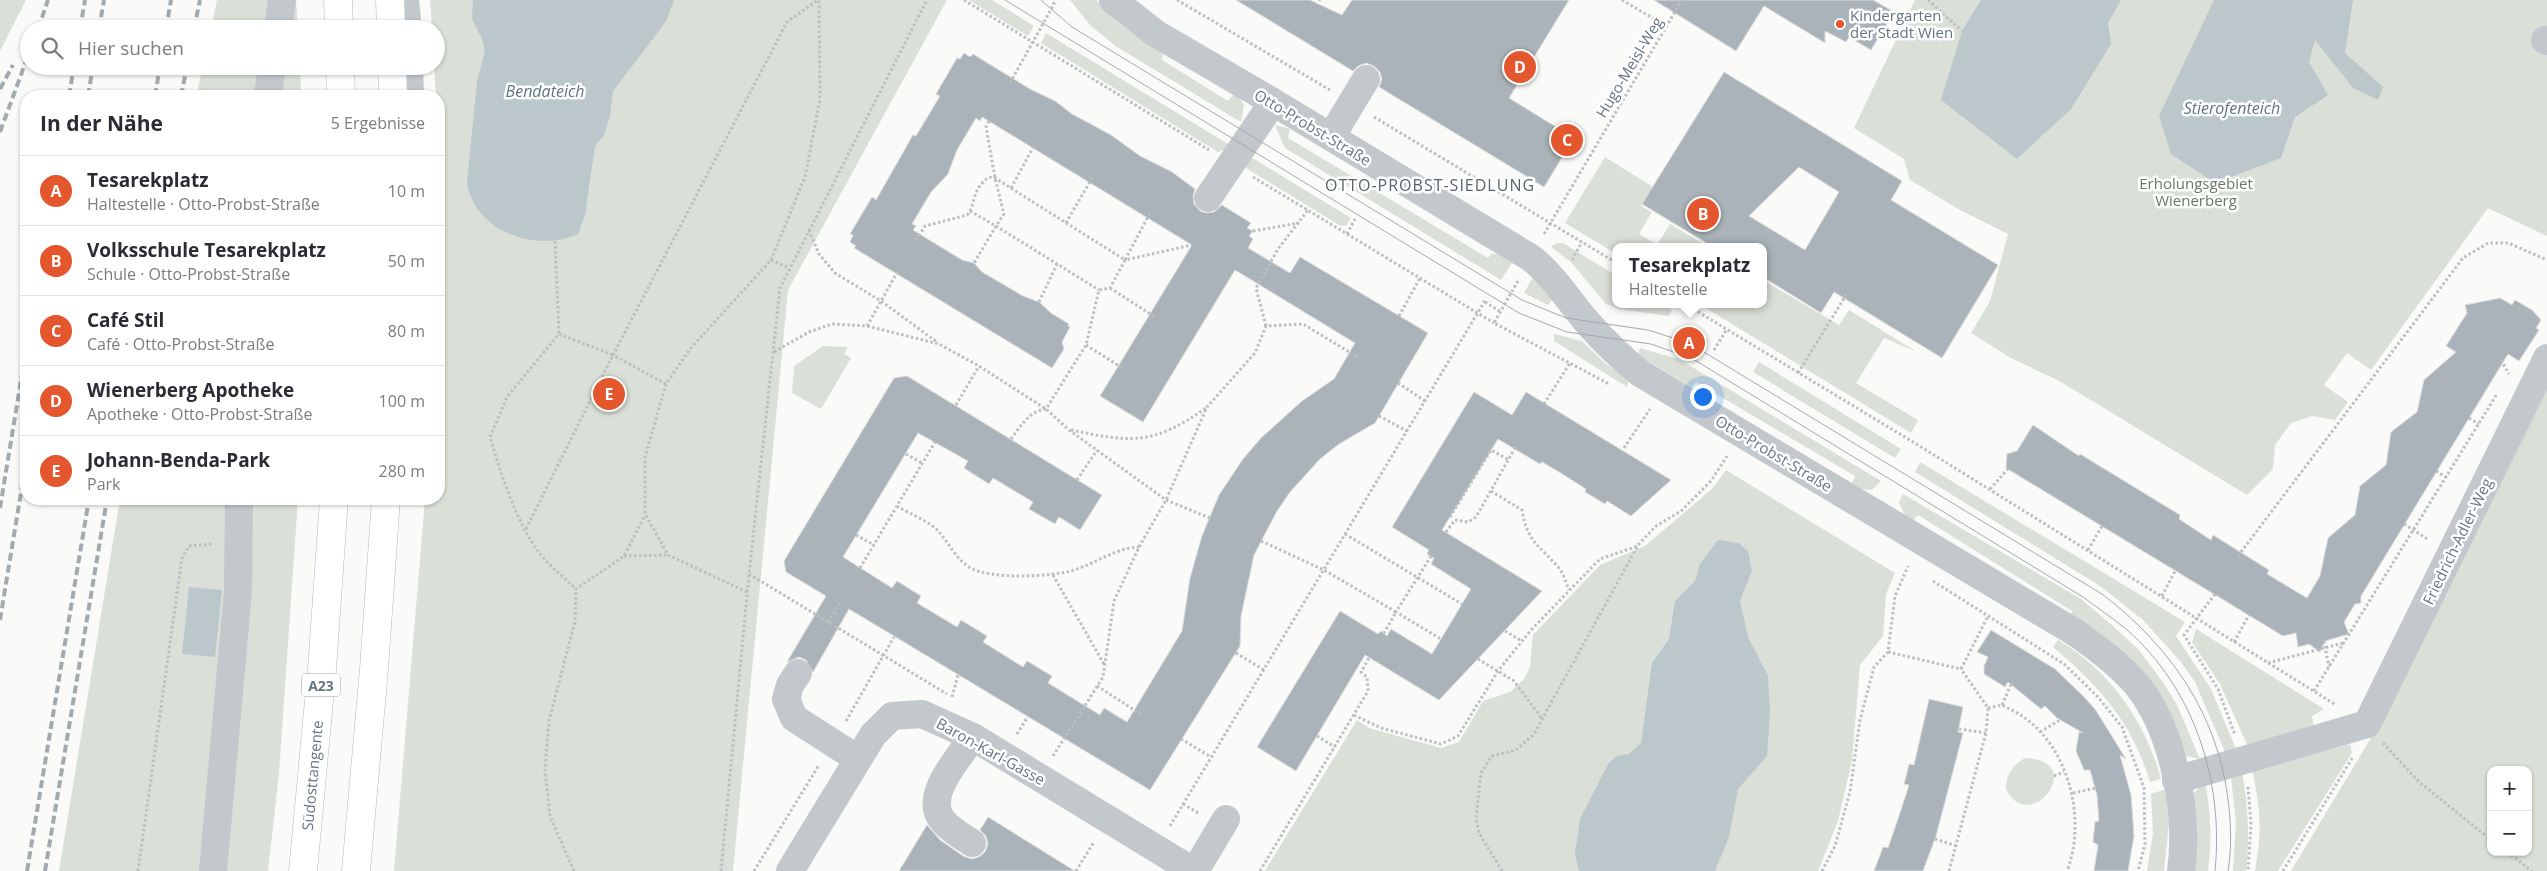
<!DOCTYPE html>
<html lang="de">
<meta charset="utf-8">
<style>
body{margin:0;font-family:"Open Sans",sans-serif;background:#f7f7f7;color:#2b2b33}
.controls{position:absolute;right:15px;bottom:15px;display:grid;overflow:hidden;border-radius:10px;box-shadow:0 1px 4px #0004}
.controls button{width:45px;height:45px;display:grid;place-items:center;padding:0;border:0;border-bottom:1px solid #e1e1e2;background:#fff;color:#2b2b33;font:25px sans-serif}
.you{position:absolute;left:1702px;top:396px;width:18px;height:18px;margin:-12px;border:4px solid #fff;border-radius:50%;background:#1a73e8;box-shadow:0 0 0 8px #1a73e833}
.badge{display:grid;place-items:center;width:32px;height:32px;border-radius:50%;background:#e4572e;color:#fff;font-size:16px;font-weight:700}
.pin{position:absolute;translate:-50% -50%;border:2px solid #fff;box-shadow:0 1px 5px #0006}
.popup{position:absolute;left:1612px;top:243px;width:155px;height:65px;box-sizing:border-box;display:grid;place-content:center;border-radius:10px;background:#fff;filter:drop-shadow(0 1px 4px #0005);font-size:16px;white-space:nowrap;color:#7c7c81}
.popup b{font-size:19px;color:#2b2b33}
.popup::after{content:'';position:absolute;left:50%;top:100%;margin-left:-10px;border:10px solid transparent;border-top-color:#fff}
.list{margin:0;padding:0;list-style:none}
h2{display:flex;justify-content:space-between;align-items:center;height:65px;margin:0;padding:0 20px;font-size:21px}
h2 small{font-size:16px;font-weight:400;color:#7c7c81}
.list li{display:grid;grid-template-columns:32px 1fr auto;gap:15px;align-items:center;box-sizing:border-box;height:70px;padding:0 20px;border-top:1px solid #e1e1e2}
.list b{display:block;font-size:19px;white-space:nowrap}
.list p{margin:0;font-size:16px;white-space:nowrap;color:#7c7c81}
.list em{font-size:16px;font-style:normal;color:#7c7c81}
.icon{flex:none;width:28px;height:28px;fill:none;stroke:currentColor;stroke-width:2;stroke-linecap:round;stroke-linejoin:round}
.map{position:relative;flex:none;width:2547px;height:871px;overflow:hidden}
.search{position:absolute;background:#fff;box-shadow:0 1px 4px #0004;left:20px;top:20px;width:425px;height:55px;display:flex;align-items:center;gap:12px;box-sizing:border-box;padding:0 18px;border-radius:28px;color:#7c7c81;font-size:19px}
.panel{position:absolute;background:#fff;box-shadow:0 1px 4px #0004;left:20px;top:90px;width:425px;height:415px;border-radius:20px}
.map>svg:first-child{display:block}
</style>
<div class="map">
<svg width="2547" height="871" viewBox="0 0 2547 871">
<rect width="100%" height="100%" fill="#fafaf8"/>
<g fill="#dadfd7" fill-rule="evenodd">
<polygon points="0,0 26,0 0,51"/>
<polygon points="217,0 296,0 298,29 211,29"/>
<polygon points="430,0 947,0 788,290 733,871 394,871 425,499 439,499 439,96 436,96 434,66 436,66 436,29 432,29"/>
<polygon points="969,0 992,0 1034,26 1028,36"/>
<polygon points="1070,0 1096,0 1120,24 1163,54 1162,60 1228,101 1233,95 1238,96 1244,105 1241,122 1117,47 1091,26"/>
<polygon points="1915,0 2547,0 2547,236 2488,208 2371,370 2347,353 2324,385 2348,402 2335,420 2312,416 2291,423 2275,445 2273,469 2247,495 2061,382 2011,358 1971,333 1990,301 2008,234 1960,210 1910,180 1904,159 1854,128"/>
<polygon points="1046,33 1228,144 1224,150 1218,152 1041,43"/>
<polygon points="203,66 300,66 301,96 196,96"/>
<polygon points="1275,125 1290,129 1288,138 1488,258 1491,254 1497,254 1512,263 1501,280 1285,148"/>
<polygon points="1249,156 1351,218 1346,226 1339,225 1246,168"/>
<polygon points="1605,157 1653,187 1641,206 1652,212 1639,234 1657,245 1670,224 1709,247 1615,247 1615,253 1565,223"/>
<polygon points="1557,243 1563,243 1615,275 1615,304 1663,304 1672,310 1669,316 1619,309 1606,304 1571,262 1551,247"/>
<polygon points="1533,277 1553,299 1548,305 1524,293"/>
<polygon points="1763,280 1839,325 1849,310 1917,352 1884,338 1856,383 1918,420 1911,433 1699,304 1763,304"/>
<polygon points="1554,334 1582,341 1606,364 1629,379 1627,387 1554,341"/>
<polygon points="823,346 848,347 844,354 851,358 821,409 792,393 794,366"/>
<polygon points="1640,348 1678,359 1699,371 1881,481 1872,490 1860,489 1852,483 1855,476 1696,382 1692,387 1638,355"/>
<polygon points="1759,362 1901,449 1895,458 1753,372"/>
<path d="M 2547,385 L 2547,871 L 2291,871 L 2374,733 ZM 2491,770 L 2528,770 L 2528,852 L 2491,852 Z"/>
<polygon points="1920,462 2185,622 2176,636 2211,689 2236,749 2225,752 2195,682 2181,662 2143,620 2100,586 1915,472"/>
<polygon points="1726,470 1895,573 1886,594 1883,636 1860,665 1852,761 1838,821 1818,871 1265,871 1357,720 1369,728 1441,748 1459,742 1483,701 1510,692 1524,679 1530,667 1533,635 1600,565 1645,546 1712,489"/>
<polygon points="1903,494 2081,599 2114,627 2139,650 2164,684 2177,705 2200,759 2182,755 2070,617 2072,611 1918,515 1913,521 1905,516 1899,502"/>
<polygon points="120,499 298,499 279,773 268,871 59,871"/>
<polygon points="2196,629 2324,709 2312,716 2315,732 2249,749 2220,684 2192,642"/>
<path d="M 2058,640 C 2109,670 2146,722 2161,779 L 2150,782 C 2132,722 2100,687 2053,647 Z"/>
<path d="M 2350,744 L 2352,753 L 2278,871 L 2255,871 C 2262,832 2261,808 2252,770 Z"/>
<path d="M 2025,758 C 2089,760 2030,837 2006,789 C 2006,774 2013,765 2025,758 Z"/>
<path d="M 2242,773 C 2248,805 2250,838 2246,871 L 2233,871 L 2236,823 L 2231,776 Z"/>
<path d="M 2205,782 C 2211,811 2212,841 2208,871 L 2192,871 L 2192,795 Z"/>
<polygon points="2166,789 2169,823 2164,871 2147,871 2153,833 2151,794"/>
</g>
<g fill="#bbc7cb">
<path d="M 473,0 L 674,0 L 666,21 L 655,36 L 613,91 L 610,116 L 604,135 L 595,146 L 585,215 L 578,234 C 536,253 475,232 467,183 L 477,81 L 485,51 L 482,39 L 472,19 Z"/>
<polygon points="1981,0 2121,0 2108,23 2111,44 2071,109 2017,159 1941,100 1962,31"/>
<polygon points="2214,0 2353,0 2345,53 2383,87 2378,100 2353,88 2315,40 2309,62 2328,95 2295,117 2281,158 2215,183 2171,154 2159,116"/>
<polygon points="1718,540 1738,543 1748,551 1752,571 1740,601 1748,637 1768,676 1770,711 1767,756 1738,789 1729,837 1715,871 1579,871 1575,854 1580,819 1608,764 1617,756 1629,754 1641,743 1652,663 1669,639 1675,601 1695,581 1700,564"/>
<polygon points="189,587 222,590 215,657 182,654"/>
</g>
<g fill="#aab3b9" stroke="#dcdcda" fill-rule="evenodd">
<polygon points="1236,0 1310,0 1342,15 1352,0 1569,0 1509,98 1574,138 1544,187 1379,87 1382,79 1380,72 1374,66 1366,63 1358,66 1353,71"/>
<polygon points="1654,0 1873,0 1894,12 1871,50 1849,37 1846,42 1825,31 1825,43 1764,6 1736,51"/>
<polygon points="964,53 970,57 973,54 1030,89 1055,101 1072,114 1111,135 1140,156 1172,172 1195,189 1193,196 1194,204 1200,211 1206,213 1214,212 1222,205 1251,223 1247,228 1253,231 1249,236 1253,239 1248,248 1290,273 1300,257 1428,333 1375,423 1339,444 1320,459 1290,492 1277,511 1254,555 1241,616 1240,646 1150,790 849,609 813,672 806,660 799,657 787,662 826,596 786,572 784,561 894,378 907,376 1102,495 1080,530 1059,517 1055,524 1029,509 1033,502 993,478 989,484 964,468 968,461 918,433 843,557 892,588 897,581 921,596 917,603 957,627 961,620 987,636 983,642 1023,667 1027,661 1052,676 1048,683 1100,715 1104,708 1127,722 1182,631 1190,578 1202,536 1219,495 1243,459 1261,438 1302,401 1334,379 1355,343 1235,270 1143,422 1100,396 1192,245 982,117 980,121 976,118 957,150 948,174 931,192 912,224 916,226 913,230 962,260 974,263 982,272 1023,296 1039,302 1051,313 1069,324 1068,326 1070,327 1062,342 1064,349 1052,368 854,248 856,246 850,242 853,235 850,234 872,197 876,200 913,135 916,136 940,96 936,94 957,58 960,59"/>
<path d="M 1724,72 L 1902,181 L 1891,200 L 1998,265 L 1942,358 L 1834,292 L 1821,313 L 1763,277 L 1763,247 L 1713,247 L 1642,204 ZM 1799,167 L 1839,192 L 1805,250 L 1749,216 Z"/>
<polygon points="2500,298 2512,305 2515,300 2532,310 2541,320 2536,328 2539,330 2519,361 2508,354 2361,596 2361,603 2355,604 2344,622 2349,634 2325,641 2320,652 2309,644 2298,647 2296,633 2283,636 2006,468 2007,454 2017,451 2033,425 2079,456 2080,454 2180,515 2179,519 2211,540 2213,535 2269,570 2267,574 2307,598 2320,576 2328,538 2355,515 2360,486 2386,465 2391,432 2417,412 2424,380 2456,352 2446,346 2467,313 2465,305"/>
<polygon points="1474,392 1512,415 1526,392 1671,480 1631,516 1607,501 1605,504 1585,492 1586,489 1564,475 1542,462 1540,464 1498,439 1442,530 1542,591 1439,700 1365,655 1296,771 1257,747 1340,611 1378,634 1381,631 1387,636 1391,629 1432,654 1471,589 1431,564 1434,558 1427,554 1429,550 1392,527"/>
<polygon points="1991,630 2055,669 2084,697 2095,709 2126,759 2120,755 2131,795 2134,836 2128,871 2094,871 2098,845 2093,842 2095,822 2099,821 2097,795 2090,770 2084,770 2076,751 2079,732 2083,733 2057,718 2045,706 2041,709 2008,682 2005,687 1984,674 1984,666 1988,657 1977,652"/>
<polygon points="1929,699 1963,707 1958,732 1963,733 1936,836 1923,871 1874,871 1883,847 1888,848 1899,816 1909,785 1904,784 1907,773 1909,764 1914,765"/>
<polygon points="988,817 1075,871 899,871 927,825 940,840 963,856 972,859 979,857 985,852 988,844 986,836 980,830"/>
</g>
<g fill="none" stroke-linecap="round" stroke-linejoin="round">
<defs>
<g id="highway">
<polyline points="338,0 339,29"/>
<polyline points="390,0 391,29"/>
<polyline points="340,66 341,96"/>
<polyline points="392,66 393,96"/>
<path id="s1" d="M 303,871 L 322,669 L 334,499"/>
<polyline points="356,871 374,669 386,499"/>
</g>
</defs>
<use href="#highway" stroke="#b4b9bd" stroke-width="29"/>
<g stroke="#bbbfc2" stroke-width="3" stroke-dasharray="2.5 2.5" stroke-linecap="butt">
<polyline points="964,0 1209,150"/>
<polyline points="1177,0 1330,90"/>
<polyline points="1622,0 1666,26"/>
<polyline points="1928,0 1962,31"/>
<polyline points="1319,1 1320,0"/>
<polyline points="1010,83 1054,4 1052,0"/>
<polyline points="1374,117 1615,262"/>
<polyline points="989,121 986,127 995,178 1004,214 996,226 1099,290"/>
<polyline points="1253,177 1494,323"/>
<polyline points="1011,188 1035,144"/>
<polyline points="970,211 996,226 974,263"/>
<polyline points="1066,223 1092,178"/>
<polyline points="809,230 819,254 835,273 881,301 937,342"/>
<polyline points="1253,231 1299,223"/>
<polyline points="1347,234 1355,219"/>
<polyline points="1544,234 1682,0"/>
<path d="M 916,240 L 925,226 L 967,215 C 977,204 970,191 989,177 L 995,178 L 1125,260 L 1150,213"/>
<polyline points="555,241 559,334"/>
<polyline points="771,260 805,177 820,99 819,0"/>
<polyline points="1572,260 1582,242"/>
<polyline points="1518,281 1494,323 1609,384"/>
<polyline points="1110,288 1155,317"/>
<polyline points="1039,302 1057,264"/>
<polyline points="1485,302 1501,312"/>
<polyline points="1685,304 1918,445 2336,705"/>
<polyline points="1399,316 1420,278"/>
<polyline points="867,326 899,269"/>
<polyline points="1266,326 1256,288 1278,249 1308,210"/>
<polyline points="1086,345 1124,369"/>
<polyline points="1714,350 1727,329"/>
<polyline points="774,352 809,332 832,324 867,326 939,344 979,366 1046,409 1069,430 1166,500 1210,518"/>
<polyline points="2501,360 2509,374"/>
<polyline points="1798,373 1848,292"/>
<polyline points="1398,383 1425,401"/>
<polyline points="666,384 613,355 787,22 818,0"/>
<polyline points="1544,404 1570,363"/>
<polyline points="956,405 979,366"/>
<polyline points="1379,416 1407,431"/>
<polyline points="2469,418 2479,424"/>
<path d="M 1071,430 C 1133,443 1153,445 1206,408"/>
<path d="M 1011,439 C 1021,426 1029,411 1046,409 L 1086,345 L 1099,290 L 1110,288 L 1125,260 L 1192,245"/>
<polyline points="1624,448 1650,409"/>
<polyline points="906,454 922,463"/>
<polyline points="2436,471 2446,477"/>
<polyline points="1077,480 1097,450"/>
<polyline points="1990,489 2008,469"/>
<path d="M 1491,491 L 1522,510 C 1527,542 1540,546 1559,568 C 1564,574 1566,583 1569,590"/>
<path d="M 897,506 C 909,514 930,521 939,532 C 949,543 956,559 969,567 C 989,580 1052,577 1074,570 C 1097,563 1115,548 1139,547"/>
<polyline points="1450,517 1491,450 1509,460"/>
<polyline points="2404,524 2429,540"/>
<path d="M 526,529 L 613,355 L 559,334 L 507,397 L 490,437 C 500,471 516,522 538,551 C 548,565 564,577 576,589"/>
<polyline points="1446,532 1455,520 1468,522 1476,517 1516,446"/>
<polyline points="1345,534 1462,604"/>
<polyline points="856,535 874,545"/>
<polyline points="1261,541 1324,570 1396,612 1384,633"/>
<polyline points="2088,550 2102,526"/>
<polyline points="624,556 668,555"/>
<polyline points="1431,556 1396,612 1441,639"/>
<polyline points="2238,556 2463,258 2488,243 2508,243 2547,260"/>
<polyline points="860,568 935,442"/>
<polyline points="749,574 947,694"/>
<polyline points="1053,575 1105,666"/>
<polyline points="1933,581 2064,664 2098,697 2122,727 2144,788 2145,844 2138,871"/>
<polyline points="747,592 668,555 645,514 645,457 666,384 690,349 771,260 789,268"/>
<polyline points="2215,594 2184,635 2218,689 2235,735"/>
<polyline points="2162,596 2175,571"/>
<polyline points="828,622 840,603"/>
<polyline points="1505,631 1522,641"/>
<polyline points="2324,641 2329,667"/>
<polyline points="2234,642 2249,615"/>
<polyline points="1888,652 1961,669 1988,616"/>
<polyline points="1236,653 1264,670"/>
<polyline points="1478,659 1514,681 1542,719"/>
<polyline points="2268,663 2343,643"/>
<polyline points="1097,686 1142,715"/>
<polyline points="2314,691 2497,394"/>
<polyline points="952,697 958,675"/>
<polyline points="2002,705 2012,682"/>
<path d="M 1988,708 L 2002,705 C 2009,709 2016,712 2022,716 C 2069,747 2087,820 2067,871"/>
<polyline points="1354,715 1381,728 1441,744 1458,736 1498,671 1531,630 1600,559 1638,546"/>
<polyline points="846,721 894,637"/>
<polyline points="1959,729 1986,733"/>
<polyline points="2040,732 2060,720"/>
<polyline points="1017,734 1027,718"/>
<polyline points="1317,736 1335,747"/>
<polyline points="1181,739 1211,757"/>
<polyline points="2383,743 2418,781 2491,840"/>
<polyline points="1053,756 1103,677 1114,601 1139,547 1166,500 1207,407 1255,353 1266,326 1303,324 1359,358"/>
<polyline points="2054,776 2064,772"/>
<polyline points="2248,787 2251,823 2248,871"/>
<polyline points="2073,793 2096,788"/>
<polyline points="1183,804 1200,814"/>
<polyline points="1170,826 1486,299"/>
<polyline points="1935,839 1957,846"/>
<polyline points="2507,852 2532,871"/>
<polyline points="138,871 182,558 189,546 212,544"/>
<polyline points="574,871 550,816 545,770 549,721 575,621 576,589 624,556 645,515"/>
<polyline points="721,871 749,574 780,288 927,0"/>
<polyline points="754,871 819,765"/>
<polyline points="1076,871 1094,842"/>
<polyline points="1260,871 1368,691 1367,677 1361,672 1369,658"/>
<polyline points="1502,871 1479,833 1476,818 1481,773 1492,756 1516,750 1534,734 1638,545 1656,526 1681,511 1711,481 1727,456"/>
<polyline points="1822,871 1835,846 1850,792 1860,720 1874,667 1888,652 1895,596 1908,566"/>
<polyline points="1949,871 1986,733 1988,708 1961,669"/>
<polyline points="2283,871 2353,757"/>
</g>
<g stroke="#c3c8cc" stroke-width="28">
<polyline points="405,0 408,29"/>
<path d="M 1113,0 L 1155,33 L 1273,102 L 1531,258 C 1554,276 1568,300 1587,322 C 1603,340 1621,358 1640,373 L 2076,633 C 2098,649 2119,664 2137,685 C 2174,731 2189,814 2181,871"/>
<polyline points="278,29 282,0"/>
<polyline points="2545,40 2547,41"/>
<polyline points="409,66 410,96"/>
<polyline points="268,96 272,66"/>
<polyline points="1331,137 1366,79"/>
<polyline points="1208,198 1273,102"/>
<polyline points="798,673 790,685 786,699 794,718 858,759"/>
<polyline points="2176,780 2367,724 2547,358"/>
<path d="M 972,843 C 963,837 952,831 944,822 C 921,798 958,759 973,737"/>
<polyline points="213,871 238,591 239,499"/>
<polyline points="790,871 873,735 892,716 922,714 973,737 1193,871"/>
<polyline points="1195,871 1226,819"/>
</g>
<use href="#highway" stroke="#fff" stroke-width="28"/>
<g stroke="#a2aab0" stroke-width="1">
<path d="M 1005,0 L 1519,313 L 1567,332 L 1651,344 L 1693,359 L 2083,597 C 2098,608 2112,618 2126,629 C 2195,689 2224,782 2215,871"/>
<path d="M 1041,0 L 1072,27 L 1522,300 L 1566,318 L 1648,330 L 1689,343 L 2102,594 C 2170,646 2217,713 2228,799 C 2231,823 2232,847 2228,871"/>
</g>
<g stroke="#a2aab0" stroke-width="4" stroke-dasharray="8 4" stroke-linecap="butt">
<polyline points="38,29 48,0"/>
<polyline points="80,29 85,0"/>
<polyline points="99,29 104,0"/>
<polyline points="166,29 171,0"/>
<polyline points="194,29 200,0"/>
<polyline points="0,89 13,65"/>
<polyline points="69,96 74,66"/>
<polyline points="88,96 93,66"/>
<polyline points="155,96 160,66"/>
<polyline points="181,96 187,66"/>
<polyline points="0,132 29,53"/>
<polyline points="0,508 26,350"/>
<polyline points="0,620 26,462"/>
<polyline points="27,871 89,499"/>
<polyline points="45,871 107,499"/>
</g>
</g>
<circle fill="#e4572e" stroke="#fff" stroke-width="2" cx="1840" cy="24" r="5"/>
<g text-anchor="middle" dominant-baseline="central" stroke-width="5" stroke-linejoin="round" paint-order="stroke">
<rect fill="#fff" stroke="#939fa8" stroke-width="1" x="302" y="673.5" width="38" height="23" rx="4"/>
<g font-size="14" font-weight="bold" fill="#657683">
<text x="321" y="685">A23</text>
</g>
<g font-size="15" fill="#657683" stroke="#fff" text-anchor="start">
<text x="1850" y="15">Kindergarten<tspan x="1850" dy="17">der Stadt Wien</tspan></text>
</g>
<g font-size="15" fill="#657683" stroke="#fff">
<text transform="translate(1629 67) rotate(-59)">Hugo-Meisl-Weg</text>
<text transform="translate(1313 127) rotate(31)">Otto-Probst-Straße</text>
<text transform="translate(1774 453) rotate(31)">Otto-Probst-Straße</text>
<text transform="translate(2457 541) rotate(-64)">Friedrich-Adler-Weg</text>
<text transform="translate(991 751) rotate(29)">Baron-Karl-Gasse</text>
<text stroke="none"><textPath href="#s1" startOffset="96">Südosttangente</textPath></text>
</g>
<g font-size="15" fill="#687a64" stroke="#fff">
<text x="2196" y="183">Erholungsgebiet<tspan x="2196" dy="17">Wienerberg</tspan></text>
</g>
<g font-size="16" font-style="italic" fill="#60757c" stroke="#fff">
<text x="545" y="91">Bendateich</text>
<text x="2232" y="108">Stierofenteich</text>
</g>
<g font-size="16" letter-spacing="1" fill="#57646e" stroke="#fff">
<text x="1430" y="185">OTTO-PROBST-SIEDLUNG</text>
</g>
</g>
</svg>
<div class="controls">
<button>+</button>
<button>−</button>
</div>
<div class="you"></div>
<div class="pin badge" style="left:1689px;top:343px">A</div>
<div class="popup"><b>Tesarekplatz</b>Haltestelle</div>
<div class="pin badge" style="left:1703px;top:214px">B</div>
<div class="pin badge" style="left:1567px;top:140px">C</div>
<div class="pin badge" style="left:1520px;top:67px">D</div>
<div class="pin badge" style="left:609px;top:394px">E</div>
<div class="search"><svg class="icon" aria-label="search" viewBox="0 0 24 24"><circle cx="10" cy="10" r="6"/><path d="M15 15l6 6"/></svg>Hier suchen</div>
<section class="panel">
<h2>In der Nähe<small>5 Ergebnisse</small></h2>
<ul class="list">
<li><span class="badge">A</span><div><b>Tesarekplatz</b><p>Haltestelle · Otto-Probst-Straße</p></div><em>10 m</em></li>
<li><span class="badge">B</span><div><b>Volksschule Tesarekplatz</b><p>Schule · Otto-Probst-Straße</p></div><em>50 m</em></li>
<li><span class="badge">C</span><div><b>Café Stil</b><p>Café · Otto-Probst-Straße</p></div><em>80 m</em></li>
<li><span class="badge">D</span><div><b>Wienerberg Apotheke</b><p>Apotheke · Otto-Probst-Straße</p></div><em>100 m</em></li>
<li><span class="badge">E</span><div><b>Johann-Benda-Park</b><p>Park</p></div><em>280 m</em></li>
</ul>
</section>
</div>
